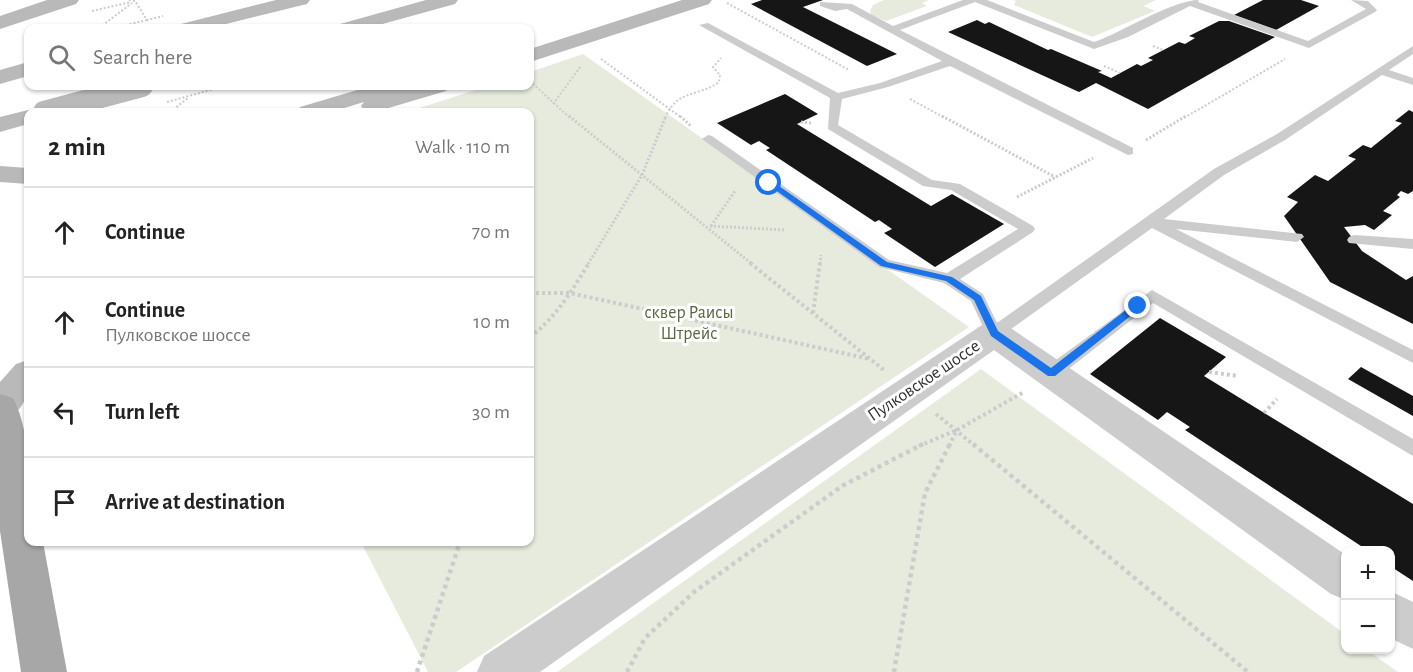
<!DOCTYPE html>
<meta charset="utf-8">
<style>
body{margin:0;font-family:"Alegreya Sans",sans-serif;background:#f6f6f6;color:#222}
.controls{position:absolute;right:18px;bottom:18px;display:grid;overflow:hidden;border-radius:12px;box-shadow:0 2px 4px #0004}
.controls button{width:54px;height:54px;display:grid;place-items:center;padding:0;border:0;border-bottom:2px solid #e0e0e0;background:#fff;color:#222;font:30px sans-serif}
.stop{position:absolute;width:18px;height:18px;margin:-14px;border:4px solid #1a73e8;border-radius:50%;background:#fff}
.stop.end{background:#1a73e8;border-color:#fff;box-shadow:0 2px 6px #0008}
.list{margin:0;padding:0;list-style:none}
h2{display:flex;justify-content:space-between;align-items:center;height:78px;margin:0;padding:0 24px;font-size:26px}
h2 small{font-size:20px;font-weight:400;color:#767676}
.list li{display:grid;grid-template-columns:39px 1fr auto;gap:18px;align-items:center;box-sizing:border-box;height:90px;padding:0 24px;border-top:2px solid #e0e0e0}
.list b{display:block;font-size:22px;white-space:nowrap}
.list p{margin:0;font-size:20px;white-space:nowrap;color:#767676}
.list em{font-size:20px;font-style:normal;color:#767676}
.icon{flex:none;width:33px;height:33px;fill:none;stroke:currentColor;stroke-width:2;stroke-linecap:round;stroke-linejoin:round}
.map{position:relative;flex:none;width:1413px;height:672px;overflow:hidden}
.search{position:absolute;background:#fff;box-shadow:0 2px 4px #0004;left:24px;top:24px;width:510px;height:66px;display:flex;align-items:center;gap:15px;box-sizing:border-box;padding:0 21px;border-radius:12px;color:#767676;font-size:22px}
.panel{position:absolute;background:#fff;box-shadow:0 2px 4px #0004;left:24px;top:108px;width:510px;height:438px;border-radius:12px}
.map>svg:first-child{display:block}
</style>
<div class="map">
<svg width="1413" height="672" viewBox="0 0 1413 672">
<rect width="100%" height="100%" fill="#fff"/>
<g fill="#e6ebde">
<polygon points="884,0 929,0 922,3 927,6 886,21 871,15 870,11 873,5"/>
<polygon points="1013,0 1156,0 1143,6 1155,11 1092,37 1014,5 1016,1"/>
<polygon points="583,54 969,327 456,672 428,672 361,542 530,542 530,112 407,112 488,86 530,86 530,72"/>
<polygon points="981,369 1345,634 1346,650 1367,650 1398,672 557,672"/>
</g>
<g fill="#161616">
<polygon points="762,0 823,0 803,7 897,54 867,66 751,4"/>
<polygon points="1263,0 1301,0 1319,6 1276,30 1234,15"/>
<polygon points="977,20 985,24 989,22 1048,50 1051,49 1102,71 1098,72 1111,78 1137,64 1141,66 1153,60 1148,58 1179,42 1185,44 1195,38 1189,36 1219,21 1229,21 1275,37 1148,109 1096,83 1079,92 948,32"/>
<polygon points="785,94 818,114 797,124 931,206 952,194 1004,224 935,267 884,233 892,229 879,220 875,222 766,150 770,148 759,141 751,145 717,123"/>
<polygon points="1409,110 1413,112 1413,191 1408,194 1401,191 1397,195 1400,197 1383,211 1392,215 1374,230 1365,225 1344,227 1362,251 1406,280 1413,276 1413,324 1330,282 1284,216 1298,202 1287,197 1315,175 1328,181 1356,159 1348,156 1363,145 1371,148 1402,123 1395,121"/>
<polygon points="1160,318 1226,357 1204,376 1413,504 1413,581 1390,566 1390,550 1367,550 1185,430 1190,427 1167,412 1158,420 1090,374"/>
<polygon points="1361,367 1413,396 1413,416 1348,379"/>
</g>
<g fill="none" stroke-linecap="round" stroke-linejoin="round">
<g stroke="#ccc" stroke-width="2" stroke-dasharray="2 2" stroke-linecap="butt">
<polyline points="129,0 135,1 147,20 163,16"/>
<polyline points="727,3 849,70"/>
<polyline points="92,11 131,2"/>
<polyline points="99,28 132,3"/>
<polyline points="114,28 147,20"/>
<polyline points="1153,46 1163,50"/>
<polyline points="601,59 682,118"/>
<polyline points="1104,66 1120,73"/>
<polyline points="530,81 570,118"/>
<polyline points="910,99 945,118"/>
<polyline points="167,102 225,86"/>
<polyline points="553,104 581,66"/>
<polyline points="170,112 188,98"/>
<path d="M 665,118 C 678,88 697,98 719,82 L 720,75 L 713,67 L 721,58"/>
<polyline points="1184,118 1285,59"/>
</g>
<g stroke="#ccc" stroke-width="3" stroke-dasharray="2 2" stroke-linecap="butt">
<polyline points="569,116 752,264"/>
<polyline points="680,116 691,126"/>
<polyline points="942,116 1055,177"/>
<polyline points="801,122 811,123"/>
<polyline points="1146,140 1186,116"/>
<polyline points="1017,197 1093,158"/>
<polyline points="710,226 786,230"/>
<polyline points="711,226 735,191"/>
<polyline points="588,264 642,175 666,116"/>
<polyline points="820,264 821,255"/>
</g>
<g stroke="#ccc" stroke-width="4" stroke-dasharray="3 3" stroke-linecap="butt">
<polyline points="750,263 884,370"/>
<polyline points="530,293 570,293 870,359"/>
<polyline points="813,313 820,263"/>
<path d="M 530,337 C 555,319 573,289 589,263"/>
<polyline points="1209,372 1238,376"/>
<polyline points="1264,413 1277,399"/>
<polyline points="936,414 975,446"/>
<polyline points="919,446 957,430"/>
<polyline points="949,446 957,430 1024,392"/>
</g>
<g stroke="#ccc" stroke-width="4.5" stroke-dasharray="4 4" stroke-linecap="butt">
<polyline points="973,444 1248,672"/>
<polyline points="417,672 460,542"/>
<polyline points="627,672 645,638 694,592 842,486 923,444"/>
<polyline points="894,672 925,493 950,444"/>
</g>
<g fill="#ccc" fill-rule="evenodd">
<path d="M 963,0 L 987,0 L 1094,42 C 1123,32 1172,0 1199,0 L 1198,2 L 1308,41 L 1366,9 L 1351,0 L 1368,1 L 1377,10 L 1375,12 L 1309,48 L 1190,6 L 1128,37 L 1094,49 L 975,2 L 900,30 L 1133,148 L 1133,154 L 1128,155 L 950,66 L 888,87 L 842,99 L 838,125 L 932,180 L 960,184 L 1033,226 L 1035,229 L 1033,232 L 960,279 L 983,294 L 997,323 L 1214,169 L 1277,134 L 1413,46 L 1413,54 L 1389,70 L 1413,78 L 1413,85 L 1382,75 L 1285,140 L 1224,175 L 1164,219 L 1302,234 L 1304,237 L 1297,242 L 1176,229 L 1413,350 L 1413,363 L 1152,228 L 1000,337 L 988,337 L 971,301 L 944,283 L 879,267 L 702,139 L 708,135 L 712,136 L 889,260 L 947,273 L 1018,229 L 951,190 L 923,186 L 828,129 L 830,98 L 699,25 L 708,23 L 838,93 L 880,83 L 942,61 L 847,9 L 835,11 L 820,6 L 820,2 L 852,4 L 893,26 Z"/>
<polygon points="1354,235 1413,239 1413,249 1349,243 1347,240 1349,237"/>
<polygon points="1152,290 1413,439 1413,456 1153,303 1057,378 1045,378 1042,373 1045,368"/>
</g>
<g fill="#ccc" fill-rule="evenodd">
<polygon points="994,321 1006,325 1346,555 1346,600 1331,594 994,350 540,672 477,672 484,656 982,325"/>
<polygon points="1390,591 1413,602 1413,649 1390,638"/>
</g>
<g fill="#b9b9b9" fill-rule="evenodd">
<polygon points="47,0 79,0 76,4 0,29 0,16"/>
<polygon points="276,0 310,0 307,4 210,28 178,28 181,24"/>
<polygon points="426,0 458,0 455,4 368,28 337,28 340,24"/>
<polygon points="682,0 712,0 709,4 530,62 530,49"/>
<polygon points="28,62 28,76 0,84 0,70"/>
<polygon points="371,86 404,86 402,90 416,86 449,86 446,91 375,112 365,111 361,106 364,102 331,112 296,112 300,107"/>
<polygon points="28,110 37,112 28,112 28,124 0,132 0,117"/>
<polygon points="0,166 28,168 28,184 0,182"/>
<path d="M 28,360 C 31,386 29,412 0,421 L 0,382 L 16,364 Z"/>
</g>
<path fill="#a7a7a7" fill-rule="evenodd" d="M 0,394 L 13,398 C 34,438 28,498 28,542 L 43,542 L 67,672 L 21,672 L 0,531 Z"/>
<polyline stroke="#b9b9b9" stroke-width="22" points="44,112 142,86"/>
</g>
<polygon fill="#1a73e8" points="767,181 772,181 887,262 952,277 981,296 998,331 1051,368 1135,303 1143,306 1055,376 1048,376 991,336 974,300 946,281 881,266 767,184"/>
<g text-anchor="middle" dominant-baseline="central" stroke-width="6" stroke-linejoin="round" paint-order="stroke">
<g font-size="18" fill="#566840" stroke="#fff">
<text x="689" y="313">сквер Раисы<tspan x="689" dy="21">Штрейс</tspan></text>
</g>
<g font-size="18" fill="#2f2f2f" stroke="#fff">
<text transform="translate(924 381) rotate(-34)">Пулковское шоссе</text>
</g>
</g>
</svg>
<div class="controls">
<button>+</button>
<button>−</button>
</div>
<div class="stop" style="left:769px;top:183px"></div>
<div class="stop end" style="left:1138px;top:306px"></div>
<div class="search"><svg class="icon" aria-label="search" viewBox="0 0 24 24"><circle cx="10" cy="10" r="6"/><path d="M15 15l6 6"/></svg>Search here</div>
<section class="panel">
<h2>2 min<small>Walk · 110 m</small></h2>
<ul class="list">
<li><svg class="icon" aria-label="ahead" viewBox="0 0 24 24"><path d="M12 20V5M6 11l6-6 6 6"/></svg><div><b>Continue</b></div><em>70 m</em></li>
<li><svg class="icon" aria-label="ahead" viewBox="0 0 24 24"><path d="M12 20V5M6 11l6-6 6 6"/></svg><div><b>Continue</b><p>Пулковское шоссе</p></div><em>10 m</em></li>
<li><svg class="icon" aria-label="left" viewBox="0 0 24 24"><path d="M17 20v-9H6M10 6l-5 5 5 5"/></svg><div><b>Turn left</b></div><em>30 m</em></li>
<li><svg class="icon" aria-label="arrive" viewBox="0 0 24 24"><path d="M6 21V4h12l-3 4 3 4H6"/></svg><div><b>Arrive at destination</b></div></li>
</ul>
</section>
</div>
